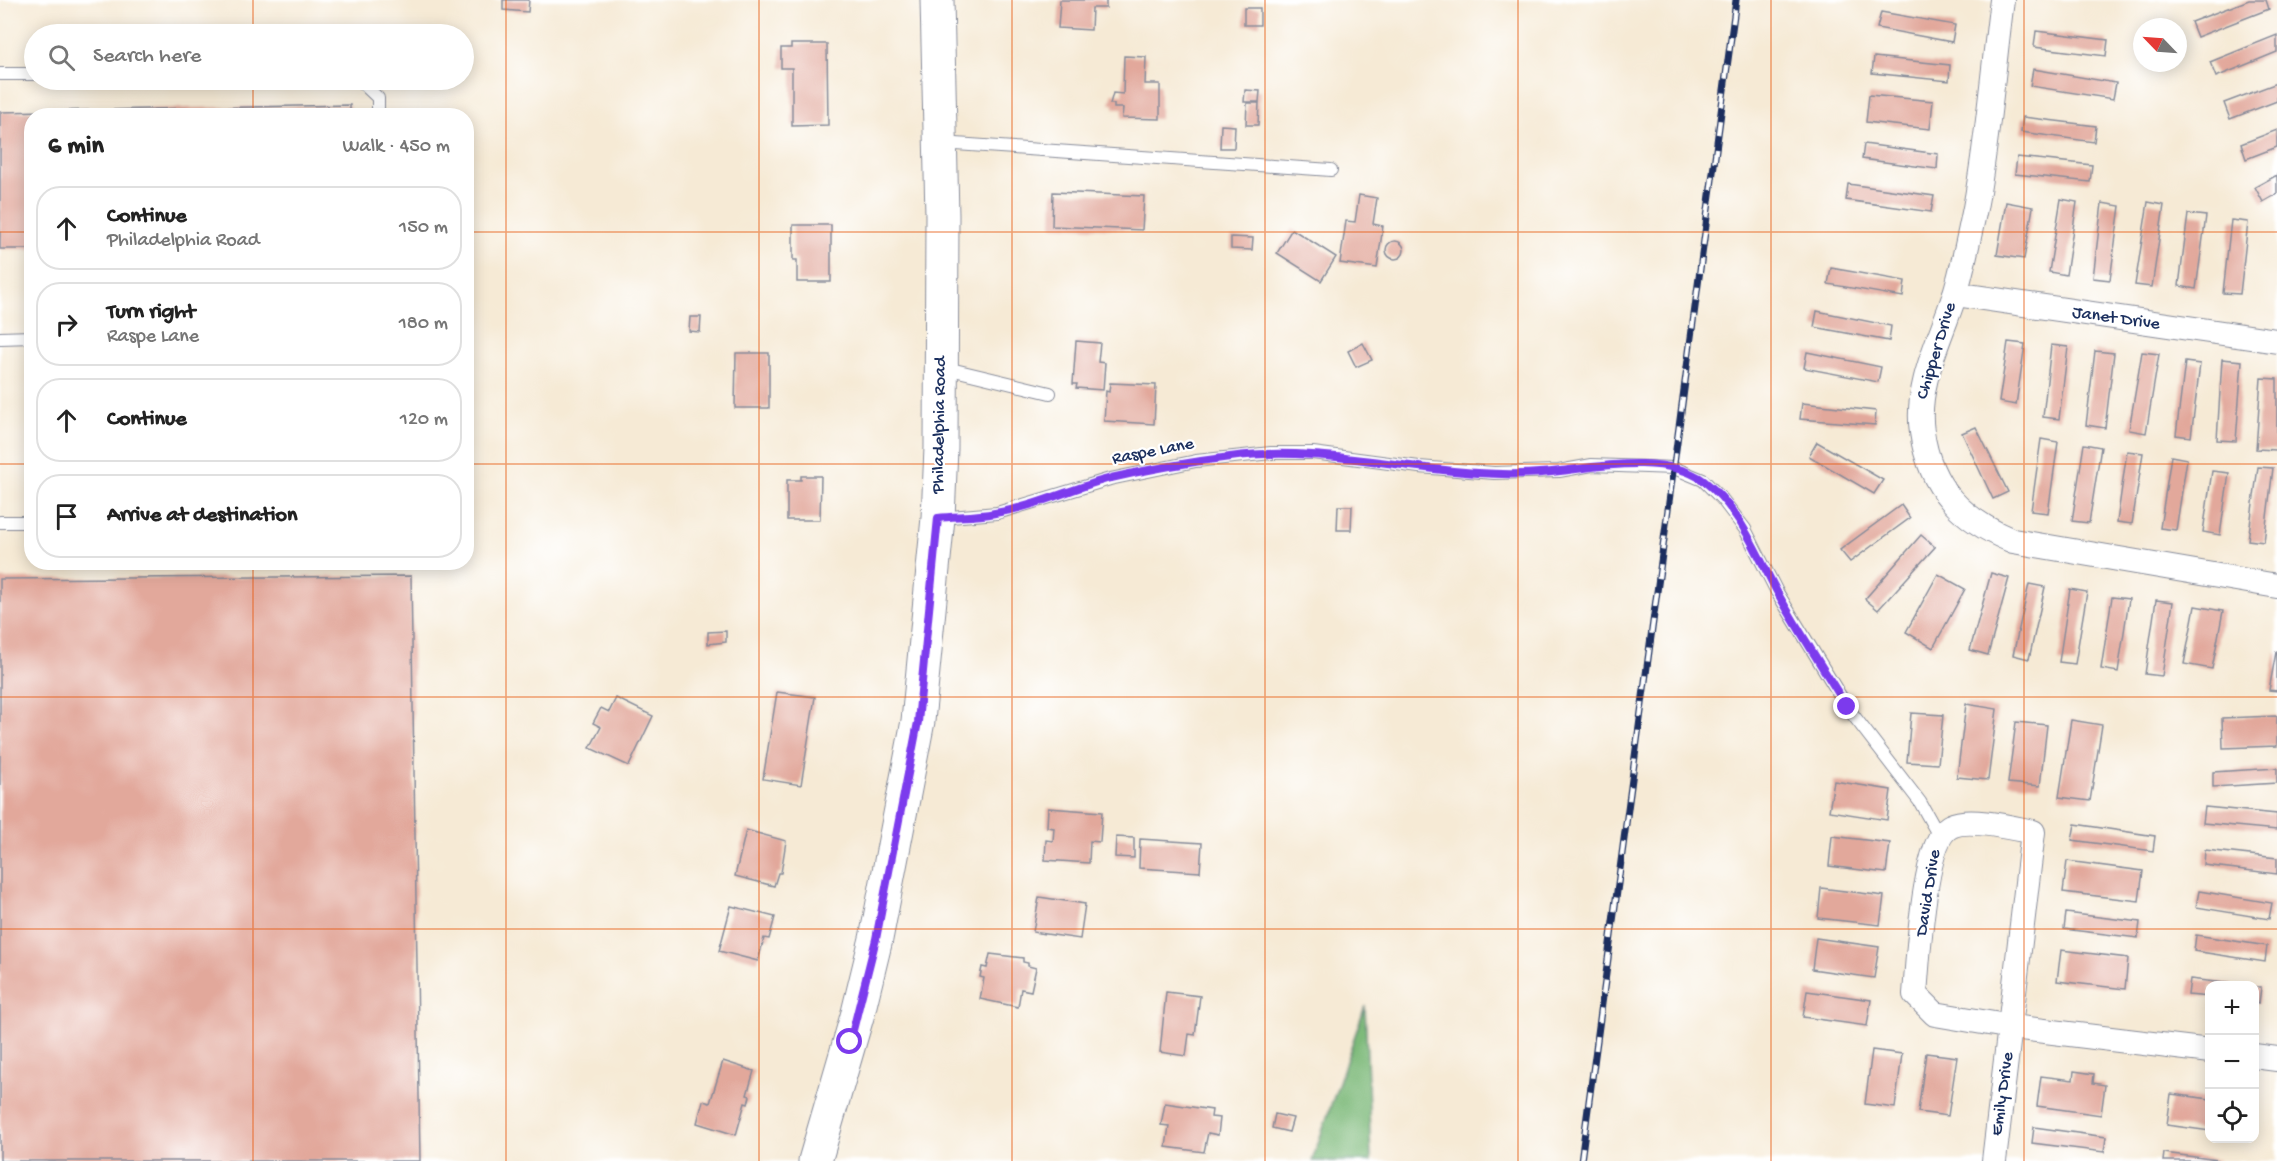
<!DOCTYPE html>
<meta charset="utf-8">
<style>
body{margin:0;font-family:"Gochi Hand",sans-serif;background:#f2f2f2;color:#222}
.controls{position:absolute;right:18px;bottom:18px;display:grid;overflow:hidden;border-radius:12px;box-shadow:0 3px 15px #0003}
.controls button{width:54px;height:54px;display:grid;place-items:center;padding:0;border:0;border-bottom:2px solid #e0e0e0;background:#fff;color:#222;font:30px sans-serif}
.compass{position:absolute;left:2133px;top:18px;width:54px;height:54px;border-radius:50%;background:#fff;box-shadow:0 3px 15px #0003;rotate:295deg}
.stop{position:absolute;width:18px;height:18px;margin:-14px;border:4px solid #7c3aed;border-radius:50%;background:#fff}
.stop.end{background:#7c3aed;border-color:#fff;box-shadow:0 2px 6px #0008}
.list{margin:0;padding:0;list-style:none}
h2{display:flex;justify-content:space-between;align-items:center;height:78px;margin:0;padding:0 24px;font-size:26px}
h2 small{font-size:20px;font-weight:400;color:#767676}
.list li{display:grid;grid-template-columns:39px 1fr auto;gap:18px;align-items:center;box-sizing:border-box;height:84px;margin:0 12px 12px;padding:0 12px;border:2px solid #e0e0e0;border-radius:24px}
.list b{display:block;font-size:22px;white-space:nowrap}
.list p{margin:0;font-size:20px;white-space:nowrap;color:#767676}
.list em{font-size:20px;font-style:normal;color:#767676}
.icon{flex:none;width:33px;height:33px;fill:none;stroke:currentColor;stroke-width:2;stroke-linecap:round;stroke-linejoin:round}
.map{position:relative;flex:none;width:2277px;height:1161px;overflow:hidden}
.search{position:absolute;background:#fff;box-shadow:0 3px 15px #0003;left:24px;top:24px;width:450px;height:66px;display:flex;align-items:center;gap:15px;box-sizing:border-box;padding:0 21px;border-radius:33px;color:#767676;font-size:22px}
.panel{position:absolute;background:#fff;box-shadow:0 3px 15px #0003;left:24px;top:108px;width:450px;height:462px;border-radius:24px}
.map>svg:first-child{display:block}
</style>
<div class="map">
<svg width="2277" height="1161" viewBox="0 0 2277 1161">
<rect width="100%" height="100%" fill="#fff"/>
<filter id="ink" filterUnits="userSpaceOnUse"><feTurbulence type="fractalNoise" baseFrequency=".0167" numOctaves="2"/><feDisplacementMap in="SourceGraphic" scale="12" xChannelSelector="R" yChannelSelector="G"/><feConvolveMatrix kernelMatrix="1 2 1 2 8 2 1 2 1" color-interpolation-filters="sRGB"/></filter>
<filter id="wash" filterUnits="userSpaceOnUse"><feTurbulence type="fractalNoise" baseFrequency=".008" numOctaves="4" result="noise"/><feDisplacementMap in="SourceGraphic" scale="24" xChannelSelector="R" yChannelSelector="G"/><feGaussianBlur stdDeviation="1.35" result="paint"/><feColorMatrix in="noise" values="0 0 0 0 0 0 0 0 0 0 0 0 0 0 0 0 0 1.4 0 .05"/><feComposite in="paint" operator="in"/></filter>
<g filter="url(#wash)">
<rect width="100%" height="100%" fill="#f6ead5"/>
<polygon fill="#7eba7a" stroke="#4c746c" stroke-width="1.5" points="1365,1006 1371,1161 1312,1161"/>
<g id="blocks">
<g fill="#e2a89b">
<polygon points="503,0 529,0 528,12 503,10"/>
<polygon points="1060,0 1106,0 1106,8 1092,8 1091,30 1058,28"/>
<polygon points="2249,0 2266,0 2269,9 2197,37 2191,22"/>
<rect x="1244" y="8" width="16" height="17"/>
<polygon points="1881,12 1955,25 1952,42 1877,28"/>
<polygon points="2036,31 2108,40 2106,56 2034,47"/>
<polygon points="2277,35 2277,52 2216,77 2210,62"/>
<polygon points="791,44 827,44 828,125 792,126 792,68 781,68 781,48 791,48"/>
<polygon points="1124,56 1146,57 1145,84 1160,84 1160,119 1122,118 1123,108 1114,108 1114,104 1110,104 1113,93 1123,94"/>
<polygon points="1874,57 1950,65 1949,81 1872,73"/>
<polygon points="2033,69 2116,83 2113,99 2030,86"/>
<polygon points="2277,83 2277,101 2230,119 2224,103"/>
<polygon points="1245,90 1260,91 1259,102 1244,102"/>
<polygon points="1869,95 1933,101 1930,129 1866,122"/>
<polygon points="1247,103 1259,103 1258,125 1246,125"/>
<polygon points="350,105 350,116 32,116 32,249 0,249 0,112"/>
<polygon points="2023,117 2096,126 2094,142 2021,132"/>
<polygon points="1221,125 1235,126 1234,148 1220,148"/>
<polygon points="2277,130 2277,147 2246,159 2241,144"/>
<polygon points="1864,144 1938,154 1937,169 1862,159"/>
<polygon points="2017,157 2092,165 2090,182 2015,174"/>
<polygon points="2277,175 2277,194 2263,202 2255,187"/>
<polygon points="1848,184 1934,196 1931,212 1846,200"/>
<polygon points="1053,192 1144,196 1142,230 1052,226"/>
<polygon points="1359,195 1377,198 1373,224 1383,226 1377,268 1340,263 1346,221 1355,222"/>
<polygon points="2061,199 2077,202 2066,275 2049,272"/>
<polygon points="2006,202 2033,207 2024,259 1997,255"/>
<polygon points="2148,202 2164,205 2152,287 2135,285"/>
<polygon points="2102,203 2120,206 2110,280 2093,278"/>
<polygon points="2188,214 2206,216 2196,289 2179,286"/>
<polygon points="2231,220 2248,222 2240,294 2223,293"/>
<polygon points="793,225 831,225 831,282 797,282 797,260 793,260"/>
<polygon points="1292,229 1336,257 1321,281 1277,253"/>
<polygon points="1231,237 1253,238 1252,250 1231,249"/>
<circle cx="1395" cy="250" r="9"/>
<polygon points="1831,268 1905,281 1903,297 1828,284"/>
<polygon points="1817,311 1891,326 1889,341 1814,327"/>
<polygon points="690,317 701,317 700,332 689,331"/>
<polygon points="1076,341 1100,343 1098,362 1105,363 1103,390 1076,388 1077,384 1073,384"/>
<polygon points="2008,342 2025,344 2016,405 1999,402"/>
<polygon points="1363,343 1372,360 1356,367 1348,351"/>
<polygon points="2051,345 2068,347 2059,419 2043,417"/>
<polygon points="2095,351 2114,353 2105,428 2086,425"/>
<polygon points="1807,352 1881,367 1878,382 1804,368"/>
<polygon points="2142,352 2159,354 2146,433 2129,430"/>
<polygon points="736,353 769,353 769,408 735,408"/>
<polygon points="2222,359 2242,361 2236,441 2217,440"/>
<polygon points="2185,362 2200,364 2191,437 2176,435"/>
<polygon points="2261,378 2277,379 2277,450 2256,449"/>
<polygon points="1110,383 1156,385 1154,424 1104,421 1106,391 1109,392"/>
<polygon points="1802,403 1876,411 1875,425 1800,419"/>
<polygon points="1976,427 2008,492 1993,499 1962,433"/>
<polygon points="2041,439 2058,442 2048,513 2031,511"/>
<polygon points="1817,442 1883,480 1874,494 1809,456"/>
<polygon points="2084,444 2101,447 2089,523 2072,521"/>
<polygon points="2127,451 2143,453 2132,524 2117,522"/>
<polygon points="2171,456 2187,459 2176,530 2160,528"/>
<polygon points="2258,467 2273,468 2264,542 2248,540"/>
<polygon points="2212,471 2229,473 2220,535 2203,532"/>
<polygon points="801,476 821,476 820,520 787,520 787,480 801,480"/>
<polygon points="1901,505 1910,518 1850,562 1840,550"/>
<polygon points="1338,506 1352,506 1351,530 1337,530"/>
<polygon points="1921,535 1935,547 1878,610 1865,599"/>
<polygon points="1991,573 2009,578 1988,655 1970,650"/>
<polygon points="1938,574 1965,589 1933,648 1906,632"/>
<polygon points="411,576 420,1161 0,1161 0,579"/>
<polygon points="2029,584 2045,587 2029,659 2013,655"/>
<polygon points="2070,589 2087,592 2075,664 2059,662"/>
<polygon points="2112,597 2129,599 2118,672 2101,669"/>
<polygon points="2156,600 2173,602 2162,676 2145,674"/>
<polygon points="2195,606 2223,611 2212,669 2184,664"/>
<polygon points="726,631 726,642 708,644 708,632"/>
<polygon points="2276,652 2277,652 2277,691 2269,690"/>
<polygon points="777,692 815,697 801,785 763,779"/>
<polygon points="616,698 653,716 629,766 590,748 601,727 593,723 601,708 609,712"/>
<polygon points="1966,704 1997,709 1988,780 1957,777"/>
<polygon points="1911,713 1943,715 1938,764 1907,762"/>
<polygon points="2277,716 2277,746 2223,748 2222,718"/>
<polygon points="2071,720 2102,725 2090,801 2059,797"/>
<polygon points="2016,722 2047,725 2040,786 2008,783"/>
<polygon points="2277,768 2277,783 2213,787 2213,772"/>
<polygon points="1834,781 1891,790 1887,820 1829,811"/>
<polygon points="2205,807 2277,814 2277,830 2203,823"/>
<polygon points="1048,808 1102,812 1100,842 1090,841 1089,863 1045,860 1046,840 1053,841 1054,828 1047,827"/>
<polygon points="2075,824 2155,836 2153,851 2072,840"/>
<polygon points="746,830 786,841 781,873 778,873 774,886 735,876"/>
<polygon points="1832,836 1890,843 1886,873 1829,866"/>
<polygon points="1116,837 1134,838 1134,858 1115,857"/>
<polygon points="1140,839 1202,843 1200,872 1139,868"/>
<polygon points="2205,850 2277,858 2277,874 2204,865"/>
<polygon points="2067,861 2143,871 2139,901 2063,892"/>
<polygon points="1821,888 1884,896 1880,925 1818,918"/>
<polygon points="2199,891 2272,903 2269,919 2196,907"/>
<polygon points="1039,897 1085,904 1080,939 1033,932"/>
<polygon points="731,906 775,917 769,939 764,938 758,961 719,951"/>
<polygon points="2066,913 2140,922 2138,938 2064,929"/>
<polygon points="2196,935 2267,946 2265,962 2194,951"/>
<polygon points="1816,938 1879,947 1874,978 1812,969"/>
<polygon points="2061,950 2128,958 2125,989 2057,981"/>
<polygon points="990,954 1023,958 1023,962 1028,963 1028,966 1036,968 1031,991 1021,989 1018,1007 980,999 984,978 980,977 982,967 987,968"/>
<polygon points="2190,979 2232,984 2232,986 2210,986 2210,997 2188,995"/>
<polygon points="2254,987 2261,987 2259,1003 2254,1002"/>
<polygon points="1807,991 1871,1000 1867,1026 1803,1017"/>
<polygon points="1166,992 1200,996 1195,1035 1189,1034 1186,1056 1160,1052"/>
<polygon points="1872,1050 1902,1054 1895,1108 1865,1104"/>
<polygon points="1926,1053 1957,1057 1948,1116 1918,1112"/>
<polygon points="723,1061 754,1071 747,1095 750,1096 748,1104 745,1103 736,1135 697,1123 703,1101 710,1103"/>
<polygon points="2074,1071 2094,1074 2093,1083 2105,1085 2101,1115 2037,1106 2041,1076 2073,1080"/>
<polygon points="2171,1094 2210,1099 2210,1131 2167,1125"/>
<polygon points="1165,1103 1212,1110 1211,1117 1220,1118 1218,1135 1208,1133 1204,1152 1166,1147 1169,1126 1161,1125"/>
<polygon points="1275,1114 1293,1118 1289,1132 1272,1128"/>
<polygon points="2034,1127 2106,1137 2104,1152 2032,1143"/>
<polygon points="2164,1153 2218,1160 2218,1161 2163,1161"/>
</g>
</g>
</g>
<g filter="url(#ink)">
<use href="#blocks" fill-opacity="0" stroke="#888c9a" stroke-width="1.5"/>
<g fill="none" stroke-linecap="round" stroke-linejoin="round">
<defs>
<g id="lane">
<polyline points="0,74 34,74"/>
<polyline points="359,80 378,98 378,116"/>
<polyline points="941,143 1331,170"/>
<polyline points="0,338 32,337"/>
<polyline points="942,367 1050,393"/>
<polyline points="939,518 997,513 1110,479 1196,461 1271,453 1313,453 1419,467 1494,473 1559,471 1592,465 1674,468 1703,480 1722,499 1745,529 1777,592 1847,707 1920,802 1939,836"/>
<polyline points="0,522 32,522"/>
</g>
<g id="street">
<path d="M 2002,0 C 1993,69 1988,140 1975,208 C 1969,237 1963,268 1954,297 C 1940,340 1915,386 1922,432 C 1930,489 1962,520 2013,541 L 2277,586"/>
<polyline points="1955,294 2277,341"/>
<polyline points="2254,1056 2277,1059"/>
<path d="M 1994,1161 L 2033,832 C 2013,828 1969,817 1951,826 C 1923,839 1918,962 1915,994 L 1935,1014 L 2012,1027 L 2210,1051"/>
</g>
<polyline id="secondary" points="815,1161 858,1013 876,939 918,721 938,518 941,448 942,216 937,0"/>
</defs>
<use href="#lane" stroke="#888c9a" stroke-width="14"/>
<use href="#street" stroke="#888c9a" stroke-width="26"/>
<use href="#secondary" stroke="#888c9a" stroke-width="35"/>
<use href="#lane" stroke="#fff" stroke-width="12"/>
<use href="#street" stroke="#fff" stroke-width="24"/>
<use href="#secondary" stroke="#fff" stroke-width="33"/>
<defs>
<polyline id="rail" points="1581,1161 1736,0"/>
</defs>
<use href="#rail" stroke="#1b2f5e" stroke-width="7"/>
<use href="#rail" stroke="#fff" stroke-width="4.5" stroke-dasharray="14" stroke-linecap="butt"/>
</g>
</g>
<g fill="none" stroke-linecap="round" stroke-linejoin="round" filter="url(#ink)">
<path stroke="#7c3aed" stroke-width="8" d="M 850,1042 L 876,939 L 918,722 L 938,518 C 957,516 976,517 995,513 C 1035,507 1072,488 1111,478 C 1150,469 1190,462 1230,457 C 1340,442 1450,486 1560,471 C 1601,466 1668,454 1704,481 C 1739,508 1756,552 1776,590 C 1798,630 1823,668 1847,707"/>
</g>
<path fill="none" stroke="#e8590c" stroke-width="1.5" stroke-opacity="0.55" d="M 253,0 L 253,34M 506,0 L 506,1161M 759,0 L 759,1161M 1012,0 L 1012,1161M 1265,0 L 1265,1161M 1518,0 L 1518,1161M 1771,0 L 1771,1161M 2024,0 L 2024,1161M 253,80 L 253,116M 0,232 L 32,232M 466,232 L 2277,232M 0,464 L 32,464M 466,464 L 2277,464M 253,562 L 253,1161M 0,697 L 2277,697M 0,929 L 2277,929"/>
<g text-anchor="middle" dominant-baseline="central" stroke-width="4.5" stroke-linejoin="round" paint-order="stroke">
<g font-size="18" fill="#1b2f5e" stroke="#fff">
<text transform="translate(2116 319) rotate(8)">Janet Drive</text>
<text transform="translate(1937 351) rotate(-73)">Chipper Drive</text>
<text transform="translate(940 425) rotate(-89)">Philadelphia Road</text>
<text transform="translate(1153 452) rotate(-11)">Raspe Lane</text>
<text transform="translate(1929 893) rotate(-81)">David Drive</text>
<text transform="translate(2003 1094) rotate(-82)">Emily Drive</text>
</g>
</g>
</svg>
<div class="controls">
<button>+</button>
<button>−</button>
<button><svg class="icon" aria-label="locate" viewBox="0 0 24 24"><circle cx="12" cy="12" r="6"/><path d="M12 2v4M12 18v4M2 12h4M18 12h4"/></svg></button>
</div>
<svg class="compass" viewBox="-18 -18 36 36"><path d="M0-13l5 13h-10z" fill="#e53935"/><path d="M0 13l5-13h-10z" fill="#767676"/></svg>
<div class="stop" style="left:850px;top:1042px"></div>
<div class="stop end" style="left:1847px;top:707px"></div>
<div class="search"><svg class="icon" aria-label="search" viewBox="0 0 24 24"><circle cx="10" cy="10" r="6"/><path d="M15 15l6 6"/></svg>Search here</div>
<section class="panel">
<h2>6 min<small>Walk · 450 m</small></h2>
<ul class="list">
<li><svg class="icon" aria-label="ahead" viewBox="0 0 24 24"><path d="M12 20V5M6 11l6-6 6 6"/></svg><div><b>Continue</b><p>Philadelphia Road</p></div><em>150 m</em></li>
<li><svg class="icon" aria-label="right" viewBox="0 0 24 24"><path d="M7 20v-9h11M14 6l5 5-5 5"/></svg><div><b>Turn right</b><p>Raspe Lane</p></div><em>180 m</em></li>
<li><svg class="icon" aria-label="ahead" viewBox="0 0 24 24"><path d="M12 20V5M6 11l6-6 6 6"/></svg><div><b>Continue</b></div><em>120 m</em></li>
<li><svg class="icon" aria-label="arrive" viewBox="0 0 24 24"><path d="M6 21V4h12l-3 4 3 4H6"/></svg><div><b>Arrive at destination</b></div></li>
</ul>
</section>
</div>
